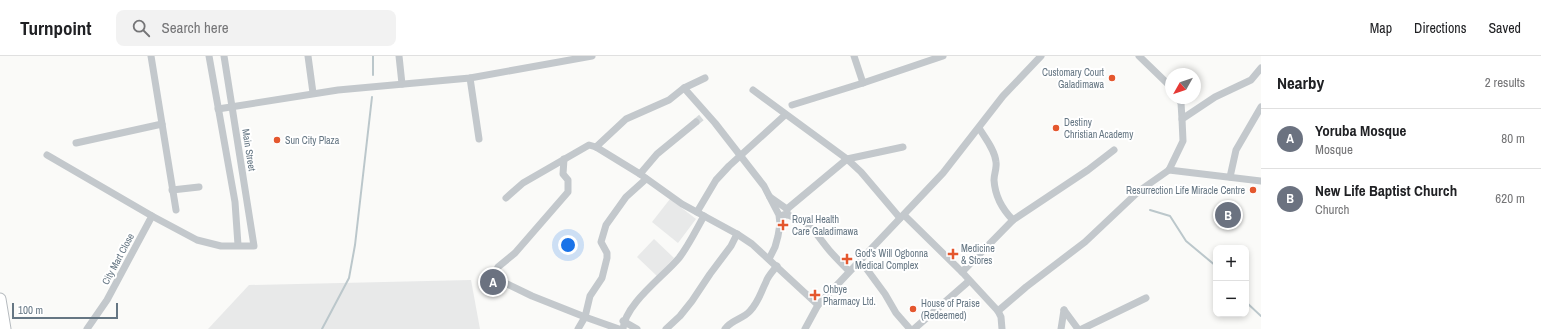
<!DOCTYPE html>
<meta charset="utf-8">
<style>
body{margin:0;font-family:"Archivo Narrow",sans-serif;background:#f2f2f2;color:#202124}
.controls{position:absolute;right:12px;bottom:12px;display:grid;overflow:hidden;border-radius:8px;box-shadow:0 2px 6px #0003}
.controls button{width:36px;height:36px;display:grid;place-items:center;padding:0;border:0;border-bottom:1px solid #e0e0e0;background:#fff;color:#202124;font:20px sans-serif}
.compass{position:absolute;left:1165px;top:12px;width:36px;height:36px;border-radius:50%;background:#fff;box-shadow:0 2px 6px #0003;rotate:230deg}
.scale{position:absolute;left:12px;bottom:10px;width:106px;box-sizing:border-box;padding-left:4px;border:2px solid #657683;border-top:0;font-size:11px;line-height:14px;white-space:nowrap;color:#657683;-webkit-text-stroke:3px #fff;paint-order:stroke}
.you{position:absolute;left:568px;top:189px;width:14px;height:14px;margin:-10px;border:3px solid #fff;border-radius:50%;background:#1a73e8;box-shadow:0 0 0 6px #1a73e833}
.badge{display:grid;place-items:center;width:26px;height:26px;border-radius:50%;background:#ea580c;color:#fff;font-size:13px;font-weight:700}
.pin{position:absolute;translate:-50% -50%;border:2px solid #fff;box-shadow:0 1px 4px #0006}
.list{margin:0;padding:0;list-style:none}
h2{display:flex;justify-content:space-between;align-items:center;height:52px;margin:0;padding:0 16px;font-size:17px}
h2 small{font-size:13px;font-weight:400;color:#757577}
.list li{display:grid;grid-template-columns:26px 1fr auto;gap:12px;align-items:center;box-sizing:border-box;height:60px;padding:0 16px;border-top:1px solid #e0e0e0}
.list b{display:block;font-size:15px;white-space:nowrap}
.list p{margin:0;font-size:13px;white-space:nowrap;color:#757577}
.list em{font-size:13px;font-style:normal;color:#757577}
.icon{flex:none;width:22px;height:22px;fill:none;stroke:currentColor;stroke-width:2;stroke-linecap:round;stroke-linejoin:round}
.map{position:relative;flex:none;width:1261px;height:273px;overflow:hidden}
header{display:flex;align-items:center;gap:24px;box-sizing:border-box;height:56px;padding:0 20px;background:#fff;border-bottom:1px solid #e0e0e0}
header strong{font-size:19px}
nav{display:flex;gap:22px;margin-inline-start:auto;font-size:14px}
.search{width:280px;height:36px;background:#f2f2f2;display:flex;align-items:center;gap:10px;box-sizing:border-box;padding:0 14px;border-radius:8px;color:#757577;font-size:15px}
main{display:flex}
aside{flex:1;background:#fff}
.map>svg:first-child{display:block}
</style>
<header>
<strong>Turnpoint</strong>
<div class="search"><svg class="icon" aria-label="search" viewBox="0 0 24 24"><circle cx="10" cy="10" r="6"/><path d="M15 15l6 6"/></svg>Search here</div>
<nav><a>Map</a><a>Directions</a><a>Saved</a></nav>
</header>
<main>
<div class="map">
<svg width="1261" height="273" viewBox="0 0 1261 273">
<rect width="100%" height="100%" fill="#fafaf8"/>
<g fill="#e8e9e9">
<polygon points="670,143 696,163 678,187 652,166"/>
<polygon points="654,183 674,202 657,220 637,201"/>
<polygon points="471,224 480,273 208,273 249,229"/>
</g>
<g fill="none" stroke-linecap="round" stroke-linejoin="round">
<g stroke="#bbc7cb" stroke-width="2">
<polyline points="373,19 373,0"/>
<polyline points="1150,154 1170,160 1186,185 1216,210"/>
<polyline points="1246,246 1261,260"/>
<polyline points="322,273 349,222 355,189 372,41"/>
</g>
<polyline stroke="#d5d9db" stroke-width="7" stroke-dasharray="7 3.5" stroke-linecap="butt" points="696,66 702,61"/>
<defs>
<polyline id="primary" points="0,243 5,273"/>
</defs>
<use href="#primary" stroke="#b5babe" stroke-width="13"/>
<g stroke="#c3c8cc" stroke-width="7">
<polyline points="151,0 176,154"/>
<polyline points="209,0 235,146 238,189"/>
<polyline points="308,0 313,37"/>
<polyline points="399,0 402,28"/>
<polyline points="854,0 863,27 943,0"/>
<polyline points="1139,0 1171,31"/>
<polyline points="470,22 479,83"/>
<polyline points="684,32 715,67 764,130 779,159 780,168 778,180 775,191 769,203"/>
<polyline points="753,34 847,103 861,116 900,162"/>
<polyline points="1178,42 1181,47 1182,63"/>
<polyline points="792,49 863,27"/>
<polyline points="218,53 338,34 470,22 592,0"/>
<path d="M 979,72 C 985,82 995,94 996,106 C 997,112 994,118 994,124 C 995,140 1002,153 1013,164"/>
<polyline points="76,87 162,68"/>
<polyline points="596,91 626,63 669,44 684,32 705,22"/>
<polyline points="47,99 152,160 197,184 221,190 254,190 224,0"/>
<polyline points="564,103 563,118 568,124 568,136 515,197 498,211 496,215 497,219 503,226 532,240 585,261 619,273"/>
<polyline points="1169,114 1261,125"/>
<polyline points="640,118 657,98 696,66"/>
<polyline points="1230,121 1236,94 1261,51"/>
<polyline points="172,134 199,131"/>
<polyline points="770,141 787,153"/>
<polyline points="506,142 523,127 589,89 596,91 640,118 682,148 737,178 752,188 818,249"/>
<polyline points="697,156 716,124 729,110 785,59"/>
<polyline points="787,158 787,153 847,103 903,91"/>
<path d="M 783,159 C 788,158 791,160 795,162 C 812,168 818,181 829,194 C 835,201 842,208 849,215"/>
<polyline points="904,159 962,216 998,255 1001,261 1002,273"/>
<polyline points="860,204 885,238 896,257 910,273"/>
<polyline points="962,216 1013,164 1088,114 1114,94"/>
<polyline points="1064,254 1078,273"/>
<polyline points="998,255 1026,231 1085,186 1139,135 1169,114 1183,85 1182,63 1215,41 1251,24 1261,12"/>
<polyline points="623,265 637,273"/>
<polyline points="87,273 107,244 152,160"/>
<polyline points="578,273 585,261 590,240 602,222 607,202 607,197 601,186 606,169 626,141 646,123"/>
<path d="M 623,273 C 625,248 663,221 679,202 C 689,189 696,174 704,160"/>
<polyline points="666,273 680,260 692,245 710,218 731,190 737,178"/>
<path d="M 725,273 C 731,264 743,263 750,255 C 759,245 760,238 766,226 C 768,220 773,215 777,210"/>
<polyline points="805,273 818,249 943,117 1003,40 1041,0"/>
<polyline points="914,273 969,225"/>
<polyline points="1061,273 1064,254"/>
<polyline points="1082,273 1146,242"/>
</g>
<use href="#primary" stroke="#fff" stroke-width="11"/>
</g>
<g fill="#e4572e" stroke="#fff" stroke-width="1.5">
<circle cx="1112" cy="22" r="4"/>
<circle cx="1056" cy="72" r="4"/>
<circle cx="277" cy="84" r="4"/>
<circle cx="1253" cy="134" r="4"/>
<path d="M781 163h4v4h4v4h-4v4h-4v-4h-4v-4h4z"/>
<path d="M951 192h4v4h4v4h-4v4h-4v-4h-4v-4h4z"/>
<path d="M845 197h4v4h4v4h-4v4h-4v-4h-4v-4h4z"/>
<path d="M813 233h4v4h4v4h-4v4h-4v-4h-4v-4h4z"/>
<circle cx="913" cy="253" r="4"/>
</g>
<g text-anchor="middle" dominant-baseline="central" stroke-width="4" stroke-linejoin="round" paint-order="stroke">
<g font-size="10" fill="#657683" stroke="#fff" text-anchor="start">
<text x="1104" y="16" text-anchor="end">Customary Court<tspan x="1104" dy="12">Galadimawa</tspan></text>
<text x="1064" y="66">Destiny<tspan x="1064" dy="12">Christian Academy</tspan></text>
<text x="285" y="84">Sun City Plaza</text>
<text x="1245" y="134" text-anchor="end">Resurrection Life Miracle Centre</text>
<text x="792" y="163">Royal Health<tspan x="792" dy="12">Care Galadimawa</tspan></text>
<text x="961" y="192">Medicine<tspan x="961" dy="12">&amp; Stores</tspan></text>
<text x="855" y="197">God's Will Ogbonna<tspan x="855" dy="12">Medical Complex</tspan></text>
<text x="823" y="233">Ohbye<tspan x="823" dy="12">Pharmacy Ltd.</tspan></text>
<text x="921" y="247">House of Praise<tspan x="921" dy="12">(Redeemed)</tspan></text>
</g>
<g font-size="10" fill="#657683" stroke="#fff">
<text transform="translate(249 94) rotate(81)">Main Street</text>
<text transform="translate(118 203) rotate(-62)">City Mart Close</text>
</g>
</g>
</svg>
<div class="controls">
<button>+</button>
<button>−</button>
</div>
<svg class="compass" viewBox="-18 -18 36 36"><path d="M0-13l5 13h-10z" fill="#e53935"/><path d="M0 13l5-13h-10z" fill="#757577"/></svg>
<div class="scale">100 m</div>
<div class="you"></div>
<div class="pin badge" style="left:493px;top:226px;background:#6b7280">A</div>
<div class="pin badge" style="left:1228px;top:159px;background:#6b7280">B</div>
</div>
<aside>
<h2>Nearby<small>2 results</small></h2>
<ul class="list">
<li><span class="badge" style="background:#6b7280">A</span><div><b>Yoruba Mosque</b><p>Mosque</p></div><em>80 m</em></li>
<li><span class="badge" style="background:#6b7280">B</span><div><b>New Life Baptist Church</b><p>Church</p></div><em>620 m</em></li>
</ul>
</aside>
</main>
